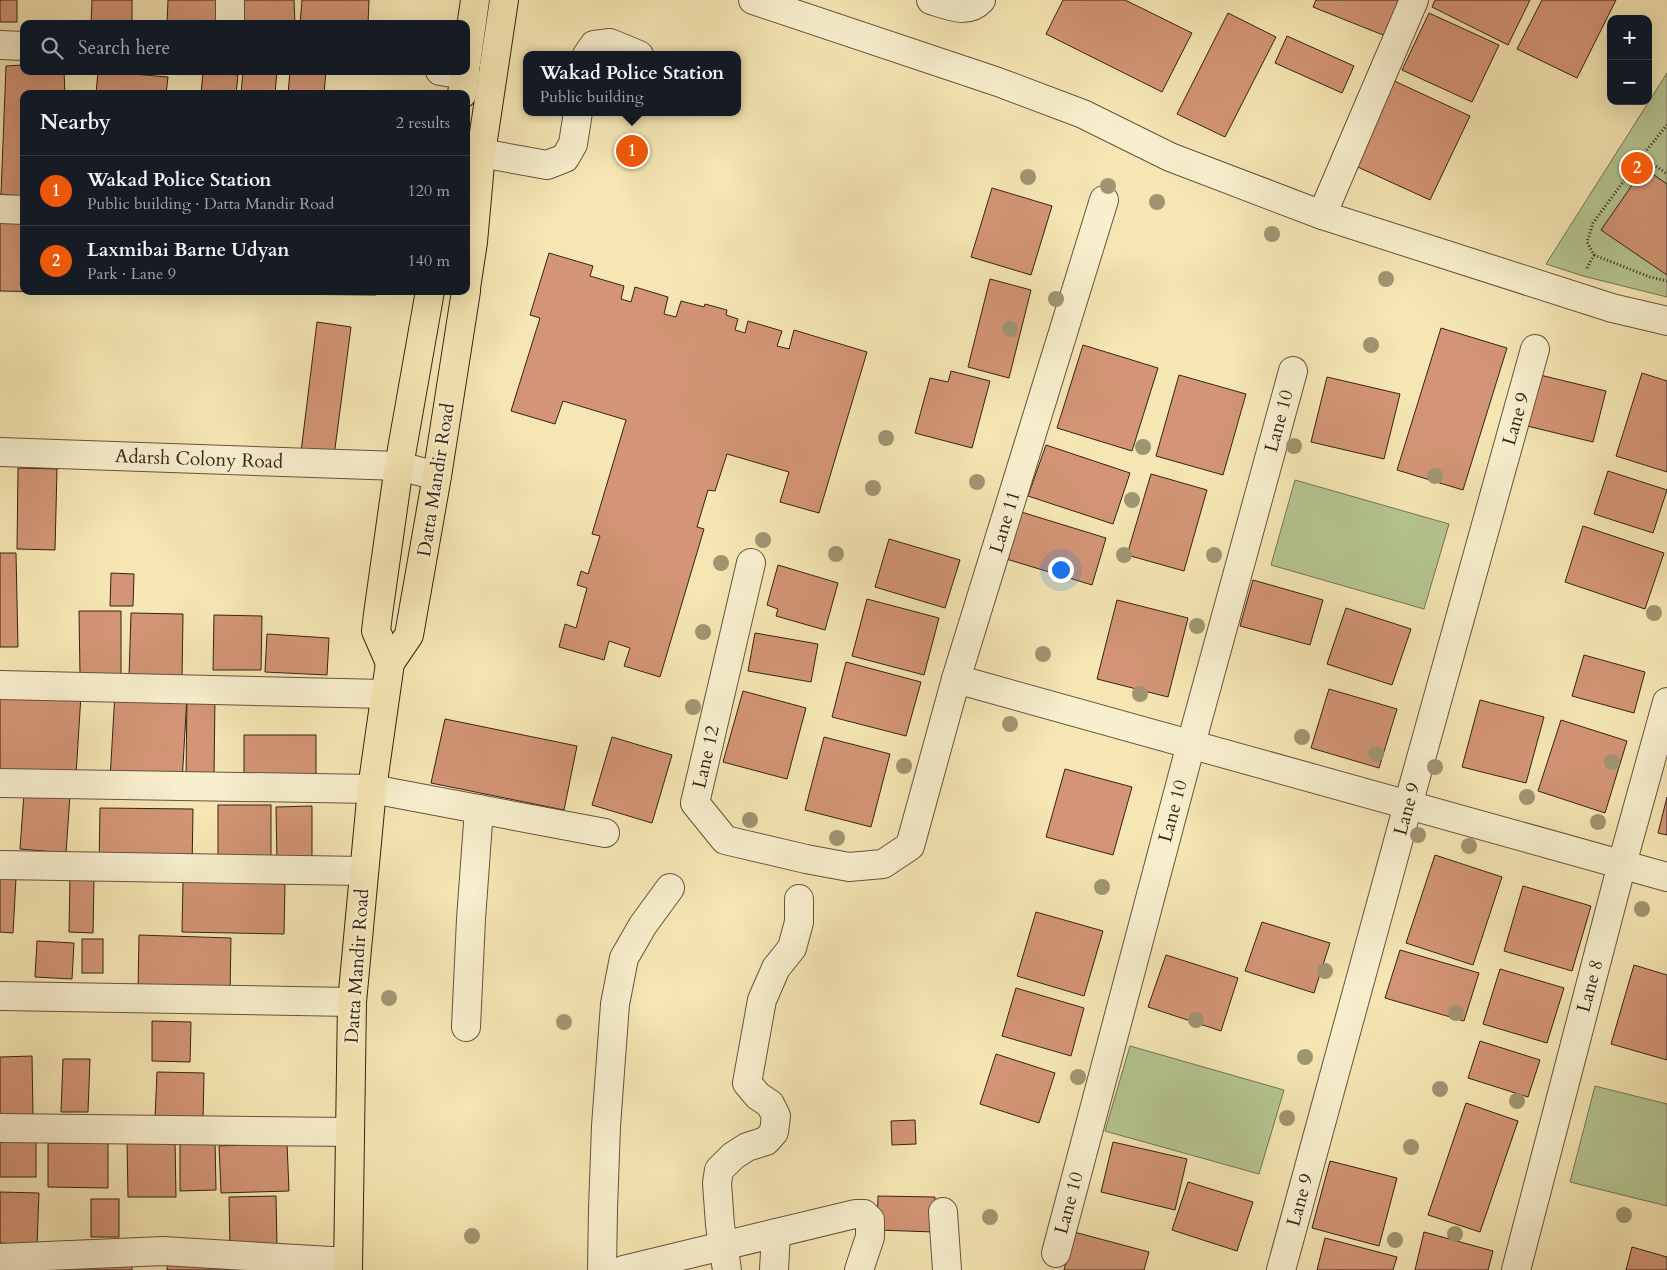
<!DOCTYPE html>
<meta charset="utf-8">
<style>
body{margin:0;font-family:Cardo,serif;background:#20242c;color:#f1f3f6}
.controls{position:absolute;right:15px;top:15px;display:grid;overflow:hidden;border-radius:10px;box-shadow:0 5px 20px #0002}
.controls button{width:45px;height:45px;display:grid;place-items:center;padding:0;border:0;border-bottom:1px solid #363941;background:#171b24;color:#f1f3f6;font:25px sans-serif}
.you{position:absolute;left:1060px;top:569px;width:18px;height:18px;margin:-12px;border:4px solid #fff;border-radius:50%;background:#1a73e8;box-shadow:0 0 0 8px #1a73e833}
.badge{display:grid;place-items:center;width:32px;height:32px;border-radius:50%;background:#ea580c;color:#fff;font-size:16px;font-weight:700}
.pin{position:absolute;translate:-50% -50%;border:2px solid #fff;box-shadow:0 1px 5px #0006}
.popup{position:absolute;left:523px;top:51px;width:218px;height:65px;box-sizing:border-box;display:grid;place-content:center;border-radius:10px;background:#171b24;filter:drop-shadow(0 1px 4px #0005);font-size:16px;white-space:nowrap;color:#9ea1a6}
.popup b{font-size:19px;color:#f1f3f6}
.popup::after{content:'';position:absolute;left:50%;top:100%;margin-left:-10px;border:10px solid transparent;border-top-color:#171b24}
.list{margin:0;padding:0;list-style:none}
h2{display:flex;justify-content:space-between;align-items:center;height:65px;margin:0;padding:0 20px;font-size:21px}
h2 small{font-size:16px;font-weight:400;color:#9ea1a6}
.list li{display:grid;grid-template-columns:32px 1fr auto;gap:15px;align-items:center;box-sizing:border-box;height:70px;padding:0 20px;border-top:1px solid #363941}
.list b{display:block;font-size:19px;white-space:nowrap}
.list p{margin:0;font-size:16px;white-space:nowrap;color:#9ea1a6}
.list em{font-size:16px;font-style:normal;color:#9ea1a6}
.icon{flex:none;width:28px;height:28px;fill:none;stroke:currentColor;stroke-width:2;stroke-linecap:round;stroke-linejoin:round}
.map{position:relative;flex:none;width:1667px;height:1270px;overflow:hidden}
.search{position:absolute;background:#171b24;box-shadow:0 5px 20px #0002;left:20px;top:20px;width:450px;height:55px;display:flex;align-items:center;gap:12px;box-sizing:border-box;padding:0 18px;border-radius:10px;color:#9ea1a6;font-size:19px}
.panel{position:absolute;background:#171b24;box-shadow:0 5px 20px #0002;left:20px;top:90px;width:450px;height:205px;border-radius:10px}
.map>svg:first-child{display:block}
</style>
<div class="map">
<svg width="1667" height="1270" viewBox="0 0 1667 1270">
<rect width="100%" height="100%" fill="#f5e6b3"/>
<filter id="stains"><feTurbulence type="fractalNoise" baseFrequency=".004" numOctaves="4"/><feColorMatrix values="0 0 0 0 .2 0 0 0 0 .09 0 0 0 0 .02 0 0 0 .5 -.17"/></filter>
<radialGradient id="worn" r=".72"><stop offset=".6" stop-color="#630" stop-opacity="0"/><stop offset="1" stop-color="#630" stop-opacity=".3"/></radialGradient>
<g fill="#b5c691" stroke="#757454">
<polygon points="1667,73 1667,297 1583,276 1546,264"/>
<polygon points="1295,480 1449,524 1424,609 1271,565"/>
<polygon points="1130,1046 1284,1090 1259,1174 1105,1131"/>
<polygon points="1595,1086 1667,1104 1667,1206 1570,1182"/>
</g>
<g fill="#d39575" stroke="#352217">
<rect x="0" y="0" width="17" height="22"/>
<polygon points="92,0 132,0 132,24 91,24"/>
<polygon points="168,0 222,0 221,24 167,24"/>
<polygon points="237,0 294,0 295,24 237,24"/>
<polygon points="302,0 369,0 368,24 300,24"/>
<polygon points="1063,0 1125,0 1192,33 1162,92 1046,34"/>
<polygon points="1316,0 1403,0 1388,37 1313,7"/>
<polygon points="1435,0 1530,0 1508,45 1432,7"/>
<polygon points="1542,0 1616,0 1577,78 1517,49"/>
<polygon points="1228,13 1276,37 1225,137 1177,114"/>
<polygon points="1429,13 1499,45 1472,102 1402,70"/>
<polygon points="1287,36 1354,66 1342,93 1275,63"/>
<polygon points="24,65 24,71 64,71 65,94 24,94 24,197 1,194 6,66"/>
<polygon points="98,71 168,77 166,94 96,94"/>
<polygon points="243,71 277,71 275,94 241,94"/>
<polygon points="290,71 326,71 324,94 288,94"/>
<polygon points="203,72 238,75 236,94 201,94"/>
<polygon points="1388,78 1470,116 1430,200 1349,163"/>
<polygon points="1644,168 1667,184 1667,275 1601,230"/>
<polygon points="992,188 1052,206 1031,275 971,257"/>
<polygon points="0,221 24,222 24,291 53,292 0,291"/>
<polygon points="549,253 593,266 590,276 624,286 621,299 631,302 635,287 668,297 664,314 676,317 681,301 704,307 705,304 727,310 726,315 738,319 735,330 745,333 748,321 782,331 777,346 789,349 794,330 867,352 819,513 780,502 789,472 727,454 715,491 708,490 697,527 704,529 660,677 624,666 630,648 609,641 604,660 559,647 565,624 576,628 587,588 577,585 581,571 588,574 600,536 592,534 626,420 563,401 555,424 511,411 540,318 530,315"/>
<polygon points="990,279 1031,290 1009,378 968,367"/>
<polygon points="263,291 376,291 376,295 263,294"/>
<polygon points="317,322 351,327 334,456 301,452"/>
<polygon points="1441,328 1507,348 1463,490 1397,470"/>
<polygon points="1083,345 1158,368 1132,451 1057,428"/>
<polygon points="951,371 990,381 972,448 915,433 930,378 948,382"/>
<polygon points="1642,373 1667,381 1667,472 1616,456"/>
<polygon points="1536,374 1606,391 1593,442 1523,425"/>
<polygon points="1179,375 1246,394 1223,475 1156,456"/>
<polygon points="1327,377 1400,394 1384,459 1311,442"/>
<polygon points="1046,445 1130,473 1113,524 1028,496"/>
<polygon points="18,468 57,469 55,550 17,549"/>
<polygon points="1608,471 1667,490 1653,533 1594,514"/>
<polygon points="1151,474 1207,490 1184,571 1127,555"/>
<polygon points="1018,511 1106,538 1092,585 1003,558"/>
<polygon points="1583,526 1664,553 1645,609 1565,582"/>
<polygon points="889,539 960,560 945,608 875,587"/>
<polygon points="0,553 16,553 18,647 0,647"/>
<polygon points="778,565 838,583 825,630 776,616 778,609 767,605"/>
<polygon points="111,573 134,574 133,606 110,606"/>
<polygon points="1253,580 1323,600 1310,645 1240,626"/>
<polygon points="867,599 939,618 924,675 852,656"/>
<polygon points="1117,600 1188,618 1168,697 1097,679"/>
<polygon points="1346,608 1411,629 1392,685 1327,664"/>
<polygon points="79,611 121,611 121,676 80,676"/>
<polygon points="131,613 183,614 182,678 129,677"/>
<polygon points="214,615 262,616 261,670 213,670"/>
<polygon points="755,633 818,644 811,682 748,671"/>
<polygon points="267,634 329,638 327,675 265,672"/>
<polygon points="1584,655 1645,672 1634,713 1572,696"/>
<polygon points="846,662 921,682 906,736 832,717"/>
<polygon points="1329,689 1397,709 1379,768 1311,748"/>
<polygon points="0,690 81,695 76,775 0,770"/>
<polygon points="743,691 806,708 787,779 723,762"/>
<polygon points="115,693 187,696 182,783 110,779"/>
<polygon points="187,695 215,696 214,778 186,777"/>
<polygon points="1480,700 1544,717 1526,783 1462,767"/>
<polygon points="445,719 577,746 564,810 431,783"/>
<polygon points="1561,720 1627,741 1605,813 1538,791"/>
<polygon points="244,735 316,735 316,784 244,777"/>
<polygon points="612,737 672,755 652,823 592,805"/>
<polygon points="824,737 890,754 871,827 805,810"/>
<polygon points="1065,769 1132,787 1113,855 1046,837"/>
<polygon points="24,793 70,795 66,853 20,849"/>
<polygon points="1667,797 1667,835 1658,833"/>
<rect x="218" y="805" width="53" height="63"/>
<polygon points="312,806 312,864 277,864 276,807"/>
<polygon points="100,808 193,809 192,870 99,869"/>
<polygon points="1435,855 1502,877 1473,965 1406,943"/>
<polygon points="70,877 94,878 93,933 69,932"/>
<polygon points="0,878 16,878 13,933 0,932"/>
<polygon points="183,881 285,884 284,934 182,932"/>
<polygon points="1523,886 1591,906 1572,971 1504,951"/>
<polygon points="1036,912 1103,931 1084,996 1017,976"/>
<polygon points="1262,922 1330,943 1314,993 1245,971"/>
<polygon points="139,935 231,938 230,994 138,991"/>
<rect x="82" y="939" width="21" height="34"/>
<polygon points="37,941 74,943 72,979 35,977"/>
<polygon points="1400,950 1479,973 1464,1021 1385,998"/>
<polygon points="1166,955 1238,978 1221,1031 1148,1007"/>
<polygon points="1634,965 1667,975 1667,1060 1611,1044"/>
<polygon points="1500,969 1564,988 1547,1043 1483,1024"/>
<polygon points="1016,988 1084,1008 1071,1056 1002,1036"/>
<polygon points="152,1021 191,1022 190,1062 152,1061"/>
<polygon points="1480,1041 1540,1060 1528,1097 1468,1078"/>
<polygon points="996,1054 1055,1073 1039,1123 980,1104"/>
<polygon points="32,1056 33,1116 0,1117 0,1057"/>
<polygon points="63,1059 90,1059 88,1112 61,1112"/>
<polygon points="157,1072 204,1073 203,1121 155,1119"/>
<polygon points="1466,1103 1518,1121 1480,1232 1428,1215"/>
<polygon points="915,1120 916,1144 892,1145 891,1121"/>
<rect x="0" y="1134" width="36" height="43"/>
<polygon points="175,1140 176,1197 128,1197 127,1141"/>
<polygon points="215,1141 216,1190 180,1191 180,1142"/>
<polygon points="1113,1142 1187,1159 1175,1210 1101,1192"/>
<polygon points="48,1143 108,1143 108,1188 48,1187"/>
<polygon points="287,1143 289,1191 221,1193 219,1146"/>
<polygon points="1330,1161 1397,1178 1379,1246 1312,1228"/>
<polygon points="1188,1182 1253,1202 1237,1251 1172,1230"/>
<polygon points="0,1192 39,1193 37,1245 0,1243"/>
<polygon points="276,1196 277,1249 230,1250 229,1197"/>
<polygon points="878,1196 935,1197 934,1232 877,1230"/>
<rect x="91" y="1199" width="28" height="38"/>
<polygon points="1074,1232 1149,1252 1144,1270 1064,1270"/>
<polygon points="1424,1232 1493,1251 1488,1270 1415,1270"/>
<polygon points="1325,1238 1397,1257 1393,1270 1317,1270"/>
<polygon points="1632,1247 1667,1257 1667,1270 1626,1270"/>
<polygon points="168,1260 262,1270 167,1270"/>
<polygon points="46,1261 132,1265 132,1270 45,1270"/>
</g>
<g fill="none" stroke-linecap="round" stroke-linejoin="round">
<defs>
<g id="minor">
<polyline points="753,0 998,82 1083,114 1170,157 1322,215 1612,308 1667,321"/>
<path d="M 931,0 C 948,5 967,15 981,0"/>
<polyline points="230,24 230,0"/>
<polyline points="0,45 24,46"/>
<polyline points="587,55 594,45 610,43 639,55"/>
<polyline points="440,71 465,75"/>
<polyline points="481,153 547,165 565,158 573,144 578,112"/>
<polyline points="0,209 24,210"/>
<polyline points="1322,215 1414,0"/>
<polyline points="0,452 399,466 437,476"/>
<polyline points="751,563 695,803 725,840 806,859 849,867 883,864 910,846 956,679 1104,200"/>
<polyline points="956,679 1667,877"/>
<polyline points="0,685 385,694"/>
<polyline points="0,783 372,789 605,833"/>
<polyline points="0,865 364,871"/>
<polyline points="0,996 352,1002"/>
<polyline points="466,1027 471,919 479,809"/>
<polyline points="0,1128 350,1132"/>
<polyline points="943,1212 947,1270"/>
<polyline points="1056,1253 1191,744 1293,371"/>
<polyline points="0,1258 163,1251 348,1262"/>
<polyline points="602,1270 603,1209 606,1126 615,1004 624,958 643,925 670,888"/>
<polyline points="623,1270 855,1214 864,1214 870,1220 870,1237 859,1270"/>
<polyline points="727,1270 720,1225 717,1183 719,1170 733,1156 747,1147 766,1141 774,1132 776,1116 770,1104 758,1096 747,1083 762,1000 776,968 792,948 799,922 799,899"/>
<polyline points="774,1270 776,1233"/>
<polyline points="1281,1270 1408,805 1535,349"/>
<polyline points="1516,1270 1622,864 1667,702"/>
</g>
<g id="major">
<polyline points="466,64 475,0"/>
<polyline points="462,94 465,71"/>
<polyline points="466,288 473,242 481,153 504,0"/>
<polyline points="390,663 376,631 378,614 399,466 430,291"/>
<polyline points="348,1270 352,1002 372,789 390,663 409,635 437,476 466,291"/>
</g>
</defs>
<use href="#minor" stroke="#65533e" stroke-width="30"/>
<use href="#major" stroke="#352217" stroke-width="30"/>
<g stroke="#352217" stroke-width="3" stroke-dasharray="1 2.5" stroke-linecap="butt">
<polyline points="1642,156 1667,174"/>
<polyline points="1594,255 1650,277 1667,281"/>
<polyline points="1587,268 1594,255 1587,242 1593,223 1642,156 1667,125"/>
</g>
<use href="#minor" stroke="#f8efce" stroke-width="28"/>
<use href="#major" stroke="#f5e6b3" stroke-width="28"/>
</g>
<g fill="#a09572">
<circle cx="1028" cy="177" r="8"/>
<circle cx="1108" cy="186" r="8"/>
<circle cx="1157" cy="202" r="8"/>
<circle cx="1272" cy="234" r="8"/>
<circle cx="1386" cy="279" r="8"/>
<circle cx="1056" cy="299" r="8"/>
<circle cx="1010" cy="329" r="8"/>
<circle cx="1371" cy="345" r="8"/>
<circle cx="886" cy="438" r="8"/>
<circle cx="1294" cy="446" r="8"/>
<circle cx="1143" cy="447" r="8"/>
<circle cx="1435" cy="476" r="8"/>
<circle cx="977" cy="482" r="8"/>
<circle cx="873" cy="488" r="8"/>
<circle cx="1132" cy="500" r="8"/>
<circle cx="763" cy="540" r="8"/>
<circle cx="836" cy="554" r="8"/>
<circle cx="1124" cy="555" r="8"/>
<circle cx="1214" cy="555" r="8"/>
<circle cx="721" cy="563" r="8"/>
<circle cx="1654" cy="613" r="8"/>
<circle cx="1197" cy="626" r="8"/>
<circle cx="703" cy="632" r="8"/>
<circle cx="1043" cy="654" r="8"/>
<circle cx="1140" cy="694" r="8"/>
<circle cx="693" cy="707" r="8"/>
<circle cx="1010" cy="724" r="8"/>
<circle cx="1302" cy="737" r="8"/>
<circle cx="1376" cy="754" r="8"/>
<circle cx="1612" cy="762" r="8"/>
<circle cx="904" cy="766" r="8"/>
<circle cx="1435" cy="767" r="8"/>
<circle cx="1527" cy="797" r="8"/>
<circle cx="750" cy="820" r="8"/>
<circle cx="1598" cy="822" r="8"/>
<circle cx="1418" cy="835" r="8"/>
<circle cx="837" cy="838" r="8"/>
<circle cx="1469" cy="846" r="8"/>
<circle cx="1102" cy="887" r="8"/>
<circle cx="1642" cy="909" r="8"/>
<circle cx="1325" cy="971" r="8"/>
<circle cx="389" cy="998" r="8"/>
<circle cx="1456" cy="1013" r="8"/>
<circle cx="1196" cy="1020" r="8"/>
<circle cx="564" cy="1022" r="8"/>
<circle cx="1305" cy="1057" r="8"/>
<circle cx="1078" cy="1077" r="8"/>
<circle cx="1440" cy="1089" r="8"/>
<circle cx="1517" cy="1101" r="8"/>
<circle cx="1287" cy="1118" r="8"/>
<circle cx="1411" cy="1147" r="8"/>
<circle cx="1624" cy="1215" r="8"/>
<circle cx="990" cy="1217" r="8"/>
<circle cx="1455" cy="1234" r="8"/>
<circle cx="472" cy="1236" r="8"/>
<circle cx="1395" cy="1240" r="8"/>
</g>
<g text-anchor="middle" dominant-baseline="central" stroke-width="4.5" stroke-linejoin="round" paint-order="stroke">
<g font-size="19" fill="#352217" stroke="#f8efce">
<text transform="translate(1516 419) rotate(-74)">Lane 9</text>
<text transform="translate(1279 421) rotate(-75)">Lane 10</text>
<text transform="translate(199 459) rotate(2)">Adarsh Colony Road</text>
<text transform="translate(436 480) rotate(-81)">Datta Mandir Road</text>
<text transform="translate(1005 522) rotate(-73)">Lane 11</text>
<text transform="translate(706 757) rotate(-77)">Lane 12</text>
<text transform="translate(1407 809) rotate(-75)">Lane 9</text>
<text transform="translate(1173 811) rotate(-75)">Lane 10</text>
<text transform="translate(357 966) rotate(-86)">Datta Mandir Road</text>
<text transform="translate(1590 986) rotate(-75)">Lane 8</text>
<text transform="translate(1300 1200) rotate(-75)">Lane 9</text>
<text transform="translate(1069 1203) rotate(-75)">Lane 10</text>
</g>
</g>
<rect width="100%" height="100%" filter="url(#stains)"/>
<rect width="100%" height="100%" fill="url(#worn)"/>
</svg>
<div class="controls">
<button>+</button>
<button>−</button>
</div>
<div class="you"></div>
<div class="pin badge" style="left:632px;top:151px">1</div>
<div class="popup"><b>Wakad Police Station</b>Public building</div>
<div class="pin badge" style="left:1637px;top:168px">2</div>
<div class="search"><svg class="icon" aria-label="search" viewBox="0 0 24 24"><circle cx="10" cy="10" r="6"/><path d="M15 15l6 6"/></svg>Search here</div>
<section class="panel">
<h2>Nearby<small>2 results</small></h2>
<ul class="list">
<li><span class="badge">1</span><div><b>Wakad Police Station</b><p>Public building · Datta Mandir Road</p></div><em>120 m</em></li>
<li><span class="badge">2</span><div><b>Laxmibai Barne Udyan</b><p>Park · Lane 9</p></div><em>140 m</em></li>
</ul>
</section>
</div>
